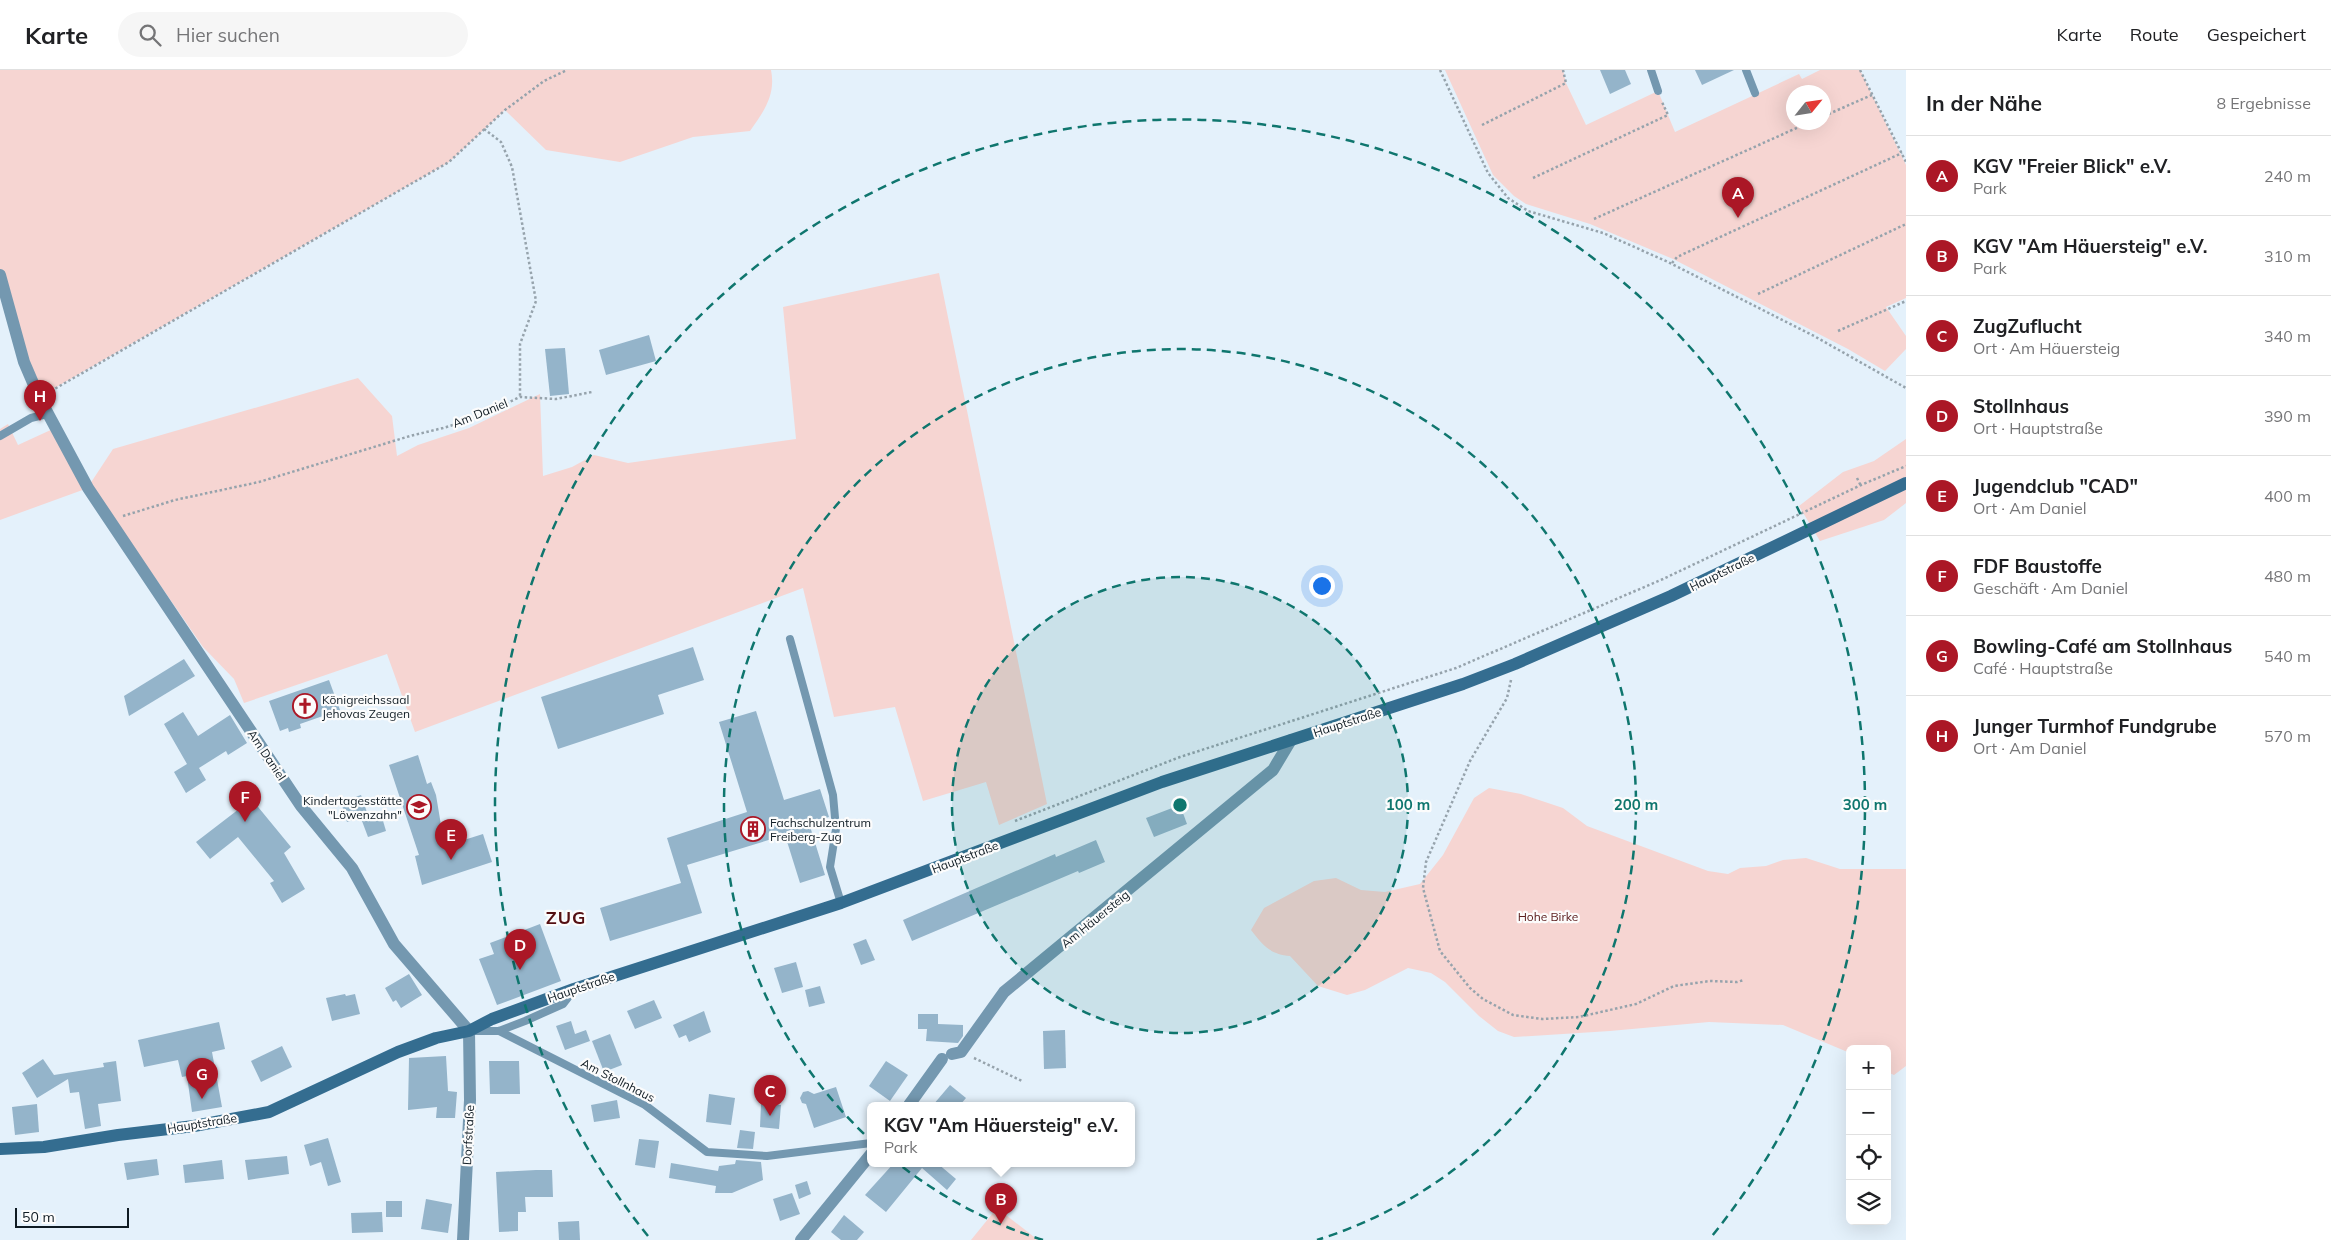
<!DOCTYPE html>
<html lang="de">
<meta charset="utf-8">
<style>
body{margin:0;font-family:Mulish,sans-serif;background:#f6f6f6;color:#202124}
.controls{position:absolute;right:15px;bottom:15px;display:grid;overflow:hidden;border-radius:8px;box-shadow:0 5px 20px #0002}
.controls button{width:45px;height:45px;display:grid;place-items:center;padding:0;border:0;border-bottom:1px solid #e0e0e0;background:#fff;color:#202124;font:25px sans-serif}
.compass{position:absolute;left:1786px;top:15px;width:45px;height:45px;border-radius:50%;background:#fff;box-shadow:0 5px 20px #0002;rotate:60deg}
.scale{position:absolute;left:15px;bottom:12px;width:114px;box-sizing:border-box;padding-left:5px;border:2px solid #0f1b23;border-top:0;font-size:14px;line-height:18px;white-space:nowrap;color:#0f1b23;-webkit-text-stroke:4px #fcfcfc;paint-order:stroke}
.you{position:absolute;left:1321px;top:515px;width:18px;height:18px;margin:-12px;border:4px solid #fff;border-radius:50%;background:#1a73e8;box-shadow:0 0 0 8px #1a73e833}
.badge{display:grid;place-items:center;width:32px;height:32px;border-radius:50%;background:#ab1726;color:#fff;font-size:16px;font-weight:700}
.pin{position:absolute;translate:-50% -41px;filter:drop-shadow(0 1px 2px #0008)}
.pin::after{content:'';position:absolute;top:26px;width:18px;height:15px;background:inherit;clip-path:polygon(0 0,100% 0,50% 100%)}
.popup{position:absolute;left:867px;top:1032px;width:268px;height:65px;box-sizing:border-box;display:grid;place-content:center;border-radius:8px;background:#fff;filter:drop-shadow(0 1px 4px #0005);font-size:16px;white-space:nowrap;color:#757577}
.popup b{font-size:19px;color:#202124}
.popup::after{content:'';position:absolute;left:50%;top:100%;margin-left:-10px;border:10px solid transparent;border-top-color:#fff}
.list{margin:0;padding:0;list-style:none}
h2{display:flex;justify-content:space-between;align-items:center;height:65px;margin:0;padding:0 20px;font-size:21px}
h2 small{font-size:16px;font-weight:400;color:#757577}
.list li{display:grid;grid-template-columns:32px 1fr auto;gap:15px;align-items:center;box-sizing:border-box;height:80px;padding:0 20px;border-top:1px solid #e0e0e0}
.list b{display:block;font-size:19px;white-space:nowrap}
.list p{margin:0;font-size:16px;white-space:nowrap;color:#757577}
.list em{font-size:16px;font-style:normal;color:#757577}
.icon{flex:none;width:28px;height:28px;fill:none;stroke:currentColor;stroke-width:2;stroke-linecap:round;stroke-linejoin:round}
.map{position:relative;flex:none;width:1906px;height:1170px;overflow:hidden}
header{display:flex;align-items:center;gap:30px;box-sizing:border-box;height:70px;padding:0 25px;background:#fff;border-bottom:1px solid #e0e0e0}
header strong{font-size:24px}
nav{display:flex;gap:28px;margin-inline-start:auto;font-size:18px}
.search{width:350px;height:45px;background:#f6f6f6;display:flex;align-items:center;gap:12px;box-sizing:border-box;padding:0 18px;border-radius:28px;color:#757577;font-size:19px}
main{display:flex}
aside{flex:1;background:#fff}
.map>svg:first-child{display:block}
</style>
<header>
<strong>Karte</strong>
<div class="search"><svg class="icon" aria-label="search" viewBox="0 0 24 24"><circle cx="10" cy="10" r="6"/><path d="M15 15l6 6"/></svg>Hier suchen</div>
<nav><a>Karte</a><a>Route</a><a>Gespeichert</a></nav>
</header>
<main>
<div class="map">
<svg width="1906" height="1170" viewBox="0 0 1906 1170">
<rect width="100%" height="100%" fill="#e4f1fb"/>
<g fill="#f6d5d2" fill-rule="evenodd">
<path d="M 0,0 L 771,0 C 776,25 764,41 750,61 L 693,67 L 620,92 L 546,80 L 505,40 L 449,92 L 39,327 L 0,205 Z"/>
<path d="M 1445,0 L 1563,0 L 1566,13 L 1586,55 L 1658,21 L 1675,62 L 1799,4 L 1802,9 L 1820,0 L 1860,0 L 1906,95 L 1906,228 L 1886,237 L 1906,266 L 1906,279 L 1885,301 L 1848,279 L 1673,189 L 1590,154 L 1526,134 L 1514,126 L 1493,105 ZM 1794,22 L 1824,22 L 1824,52 L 1794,52 Z"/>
<polygon points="939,203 1047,734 999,755 986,712 923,731 895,637 834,647 803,518 415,662 387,584 244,633 234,609 203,577 122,460 88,418 0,450 0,359 8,354 18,375 55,358 88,417 113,379 358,308 392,346 397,386 418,375 469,358 540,324 543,406 572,397 594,385 628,393 796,369 783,237"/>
<polygon points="1906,369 1906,433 1884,450 1820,471 1799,436 1843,402 1874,391"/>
<path d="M 1489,718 L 1521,724 L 1563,738 L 1587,756 L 1708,801 L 1728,804 L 1740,798 L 1766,796 L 1783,790 L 1806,788 L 1840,799 L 1906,799 L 1906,996 L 1894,1005 L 1887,1002 L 1887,979 L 1850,979 L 1850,983 L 1783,955 L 1709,952 L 1610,961 L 1514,967 L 1498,961 L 1479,946 L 1445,912 L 1431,903 L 1408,898 L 1365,920 L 1347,925 L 1318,916 L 1290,886 C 1269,884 1263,875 1251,860 L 1264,838 L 1314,811 L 1336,808 L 1361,820 L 1385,822 L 1420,814 L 1443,785 L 1474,728 Z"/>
<polygon points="997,1138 1038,1170 971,1170"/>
</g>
<g fill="#94b4ca">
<polygon points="1600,0 1625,0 1631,14 1610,24"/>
<polygon points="1695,0 1734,0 1702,15"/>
<polygon points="649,265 656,291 606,305 599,280"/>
<polygon points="565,278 569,324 550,326 545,279"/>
<polygon points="693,577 704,610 658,625 664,644 558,679 541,627"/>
<polygon points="184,589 195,606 129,646 124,626"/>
<polygon points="329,610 340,640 300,654 301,658 289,662 288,658 280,661 269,631"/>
<polygon points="756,641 784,730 820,719 829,747 809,753 825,805 800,813 785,765 687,795 702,843 610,871 600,838 681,813 667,768 747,742 719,652"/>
<polygon points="183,642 198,666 230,645 247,673 228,685 226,681 199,698 206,710 186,723 174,702 187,694 164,654"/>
<polygon points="418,685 427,714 431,712 436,725 441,755 448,775 483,764 492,792 422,815 415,786 419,785 389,695"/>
<polygon points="245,721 291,777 284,783 305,819 282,833 270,813 274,811 238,767 210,789 196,772 239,739 232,731"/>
<polygon points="361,725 368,745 347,752 341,732"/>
<polygon points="1180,735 1187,754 1154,767 1146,748"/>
<polygon points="381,744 386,761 368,767 362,751"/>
<polygon points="1096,770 1105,792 1079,803 1078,801 912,871 903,850 1055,784 1056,787"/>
<polygon points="540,854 561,911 497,935 479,889 494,884 490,873"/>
<polygon points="866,869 875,890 861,895 853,874"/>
<polygon points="796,892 803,917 782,923 774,898"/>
<polygon points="409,904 422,925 401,938 396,930 393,932 385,918"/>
<polygon points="820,916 825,933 809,937 805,920"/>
<polygon points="345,924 346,926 355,924 360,944 332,951 326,928"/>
<polygon points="654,930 662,948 635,959 627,941"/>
<polygon points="704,941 711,962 689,972 686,965 679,968 673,955"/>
<polygon points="918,944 938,944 938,954 963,955 963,966 958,973 926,971 927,959 918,959"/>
<polygon points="571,951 575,964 586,960 590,971 565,980 556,956"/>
<polygon points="219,952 225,979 212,982 222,1037 192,1042 187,1006 182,1007 178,990 144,997 138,970"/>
<polygon points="1065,960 1066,998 1044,999 1043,961"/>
<polygon points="610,964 622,995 604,1002 592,971"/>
<polygon points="282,976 292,997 261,1012 251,991"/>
<polygon points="446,986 448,1021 457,1022 455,1048 436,1048 437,1037 408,1040 409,988"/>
<polygon points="43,989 54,1005 104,997 103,993 116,991 121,1031 98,1034 101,1056 85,1059 79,1022 70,1023 68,1009 37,1028 22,1003"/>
<polygon points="489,991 519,991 520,1024 490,1024"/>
<polygon points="886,991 908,1005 890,1031 869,1016"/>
<polygon points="950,1015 966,1028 960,1035 933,1035"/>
<polygon points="836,1017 846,1047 814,1058 806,1034 802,1033 800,1028 803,1022 808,1021 814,1024"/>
<polygon points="709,1024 735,1028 731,1055 706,1052"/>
<polygon points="617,1030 620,1048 594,1052 591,1035"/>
<polygon points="37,1034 39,1062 15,1065 12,1037"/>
<polygon points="761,1034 781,1035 779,1059 760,1057"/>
<polygon points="740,1060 755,1062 753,1079 737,1078"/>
<polygon points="328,1068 341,1112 328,1116 321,1092 310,1096 304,1075"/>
<polygon points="639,1069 659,1071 655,1098 635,1095"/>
<polygon points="287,1086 289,1104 248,1110 245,1090"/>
<polygon points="157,1089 159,1105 127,1110 124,1093"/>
<polygon points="222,1090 224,1109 185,1113 183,1095"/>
<polygon points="736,1090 761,1092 763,1110 732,1123 715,1123 716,1116 669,1108 671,1093 718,1101 719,1096 735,1094"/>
<polygon points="894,1093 937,1093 956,1109 947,1120 922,1098 886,1142 865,1125"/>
<polygon points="536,1100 552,1100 553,1127 525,1127 526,1142 518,1142 518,1161 499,1162 496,1102"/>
<polygon points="807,1111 811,1124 799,1129 795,1115"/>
<polygon points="792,1123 800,1144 780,1151 773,1129"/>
<polygon points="426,1129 452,1134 448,1163 421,1159"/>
<rect x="386" y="1131" width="16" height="16"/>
<polygon points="382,1142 383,1162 352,1163 351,1143"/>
<polygon points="844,1145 864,1162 857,1170 841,1170 831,1162"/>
<polygon points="579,1151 580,1170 559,1170 558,1152"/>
</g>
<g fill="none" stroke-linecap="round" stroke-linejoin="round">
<g stroke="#96a3ac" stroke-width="2.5" stroke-dasharray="2.5 2.5" stroke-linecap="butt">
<polyline points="1440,0 1488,103 1508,128 1528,141 1603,163 1668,192 1814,266 1906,318"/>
<polyline points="1860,0 1906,92"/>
<polyline points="1824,46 1872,25"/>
<polyline points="1482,55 1566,13 1563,0"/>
<polyline points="484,59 501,72 512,97 536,231 520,274 520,327"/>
<polyline points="1533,108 1668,45 1662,32"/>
<polyline points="1594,149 1810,52"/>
<polyline points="1672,193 1677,187 1902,83"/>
<polyline points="1758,224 1906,154"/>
<polyline points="1838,261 1906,231"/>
<polyline points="51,321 449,92 505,40 544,11 567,0"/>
<polyline points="1857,408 1861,416"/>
<polyline points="123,446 175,430 259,412 410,366 443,358 470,350 520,327 556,329 592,322"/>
<polyline points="1511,610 1507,628 1470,691 1426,792 1423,818 1440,881 1470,918 1483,929 1513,945 1542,949 1579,947 1636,934 1674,916 1710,911 1737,912 1744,910"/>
<polyline points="1015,751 1180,687 1456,598 1663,509 1861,415 1906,396"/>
<polyline points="974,988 1022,1011"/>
</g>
<g stroke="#7498b0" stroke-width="8">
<polyline points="1651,0 1658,21"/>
<polyline points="1746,0 1755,23"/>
<polyline points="0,366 31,348 47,344"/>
<polyline points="790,569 833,725 836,759 830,797 841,833"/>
<polyline points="474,961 499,961 525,951 563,934 573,921"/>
<polyline points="499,961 645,1035 707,1082 767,1086 871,1073"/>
</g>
<g stroke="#7498b0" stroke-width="12">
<polyline points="0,205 24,292 39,327 88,418 301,736 352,798 394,874 469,961 470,1030 463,1170"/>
<polyline points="952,984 961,982 1004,922 1273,700 1291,670"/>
<polyline points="909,1035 942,989"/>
<polyline points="801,1170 871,1084"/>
</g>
<polyline stroke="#346d90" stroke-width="12" points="0,1079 44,1077 118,1065 194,1056 269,1042 398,982 436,968 469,961 492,949 574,919 841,833 1162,712 1463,614 1515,594 1671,526 1906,413"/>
</g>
<circle cx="1180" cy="735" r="228" fill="#0f766e" fill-opacity=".12"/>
<g fill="none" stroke="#0f766e" stroke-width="2.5" stroke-dasharray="9 6">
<circle cx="1180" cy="735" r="228"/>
<path d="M1043 1170A456 456 0 1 1 1317 1170"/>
<path d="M648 1166A685 685 0 1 1 1712 1166"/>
</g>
<defs>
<symbol id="church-ring" viewBox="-11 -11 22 22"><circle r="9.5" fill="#fcfcfc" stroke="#ab1726" stroke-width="1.5"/><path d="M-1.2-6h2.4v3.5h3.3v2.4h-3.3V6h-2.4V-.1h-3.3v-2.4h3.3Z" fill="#ab1726"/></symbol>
<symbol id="school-ring" viewBox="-11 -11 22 22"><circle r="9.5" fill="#fcfcfc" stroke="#ab1726" stroke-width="1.5"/><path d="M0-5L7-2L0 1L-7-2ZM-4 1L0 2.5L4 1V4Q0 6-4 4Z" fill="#ab1726"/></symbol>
<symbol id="building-ring" viewBox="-11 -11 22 22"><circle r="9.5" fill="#fcfcfc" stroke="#ab1726" stroke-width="1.5"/><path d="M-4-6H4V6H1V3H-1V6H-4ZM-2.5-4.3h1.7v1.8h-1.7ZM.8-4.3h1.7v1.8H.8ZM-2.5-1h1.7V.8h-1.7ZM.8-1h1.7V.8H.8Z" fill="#ab1726"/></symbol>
</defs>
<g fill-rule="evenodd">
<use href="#church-ring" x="291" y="622" width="28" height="28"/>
<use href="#school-ring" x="405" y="723" width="28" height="28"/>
<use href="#building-ring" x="739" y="745" width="28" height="28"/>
</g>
<g text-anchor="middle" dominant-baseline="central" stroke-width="4.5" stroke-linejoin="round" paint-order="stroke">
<g font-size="12" fill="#0f1b23" stroke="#fcfcfc">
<text transform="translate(480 343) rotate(-22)">Am Daniel</text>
<text transform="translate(1722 502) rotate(-26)">Hauptstraße</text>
<text transform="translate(1347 652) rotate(-18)">Hauptstraße</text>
<text transform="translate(267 685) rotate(56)">Am Daniel</text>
<text transform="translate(965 787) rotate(-21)">Hauptstraße</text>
<text transform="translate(1095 849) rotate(-39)">Am Häuersteig</text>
<text transform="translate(581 917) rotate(-19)">Hauptstraße</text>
<text transform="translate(618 1010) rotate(27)">Am Stollnhaus</text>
<text transform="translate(202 1053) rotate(-9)">Hauptstraße</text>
<text transform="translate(468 1065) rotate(-87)">Dorfstraße</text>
</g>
<g font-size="12" fill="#0f1b23" stroke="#fcfcfc" text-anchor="start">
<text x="322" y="629">Königreichssaal<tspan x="322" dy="14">Jehovas Zeugen</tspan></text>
<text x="402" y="730" text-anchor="end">Kindertagesstätte<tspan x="402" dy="14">"Löwenzahn"</tspan></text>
<text x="770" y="752">Fachschulzentrum<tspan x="770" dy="14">Freiberg-Zug</tspan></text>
</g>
<g font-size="12" fill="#5d2020" stroke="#fcfcfc">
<text x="1548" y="846">Hohe Birke</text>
</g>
<g font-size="18" font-weight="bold" letter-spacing="1" fill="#540f12" stroke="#fcfcfc">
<text x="566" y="847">ZUG</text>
</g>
</g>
<circle cx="1180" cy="735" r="8" fill="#0f766e" stroke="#fcfcfc" stroke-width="2.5"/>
<g font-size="15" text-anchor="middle" font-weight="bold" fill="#0f766e" stroke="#fcfcfc" stroke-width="4.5" stroke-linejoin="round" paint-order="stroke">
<text x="1408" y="740">100 m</text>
<text x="1636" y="740">200 m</text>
<text x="1865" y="740">300 m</text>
</g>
</svg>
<div class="controls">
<button>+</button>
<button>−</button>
<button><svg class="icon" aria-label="locate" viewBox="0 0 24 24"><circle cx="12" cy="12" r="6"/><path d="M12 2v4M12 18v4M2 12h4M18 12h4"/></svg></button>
<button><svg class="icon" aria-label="layers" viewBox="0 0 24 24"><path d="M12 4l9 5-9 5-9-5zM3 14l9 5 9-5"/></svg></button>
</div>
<svg class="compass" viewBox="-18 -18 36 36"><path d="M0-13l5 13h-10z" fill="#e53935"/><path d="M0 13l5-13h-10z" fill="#757577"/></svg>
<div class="scale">50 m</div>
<div class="you"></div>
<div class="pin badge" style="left:1738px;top:148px">A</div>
<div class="pin badge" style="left:1001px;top:1154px">B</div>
<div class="popup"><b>KGV &quot;Am Häuersteig&quot; e.V.</b>Park</div>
<div class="pin badge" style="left:770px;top:1046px">C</div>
<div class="pin badge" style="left:520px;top:900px">D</div>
<div class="pin badge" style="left:451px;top:790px">E</div>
<div class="pin badge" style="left:245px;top:752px">F</div>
<div class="pin badge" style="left:202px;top:1029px">G</div>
<div class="pin badge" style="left:40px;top:351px">H</div>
</div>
<aside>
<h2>In der Nähe<small>8 Ergebnisse</small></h2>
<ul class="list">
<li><span class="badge">A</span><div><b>KGV &quot;Freier Blick&quot; e.V.</b><p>Park</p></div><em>240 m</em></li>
<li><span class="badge">B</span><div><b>KGV &quot;Am Häuersteig&quot; e.V.</b><p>Park</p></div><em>310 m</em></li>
<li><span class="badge">C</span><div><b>ZugZuflucht</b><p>Ort · Am Häuersteig</p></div><em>340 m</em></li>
<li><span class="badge">D</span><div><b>Stollnhaus</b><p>Ort · Hauptstraße</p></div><em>390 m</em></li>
<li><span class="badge">E</span><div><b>Jugendclub &quot;CAD&quot;</b><p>Ort · Am Daniel</p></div><em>400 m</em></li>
<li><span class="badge">F</span><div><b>FDF Baustoffe</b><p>Geschäft · Am Daniel</p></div><em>480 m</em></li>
<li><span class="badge">G</span><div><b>Bowling-Café am Stollnhaus</b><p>Café · Hauptstraße</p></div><em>540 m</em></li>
<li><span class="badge">H</span><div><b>Junger Turmhof Fundgrube</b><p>Ort · Am Daniel</p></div><em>570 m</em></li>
</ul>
</aside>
</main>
